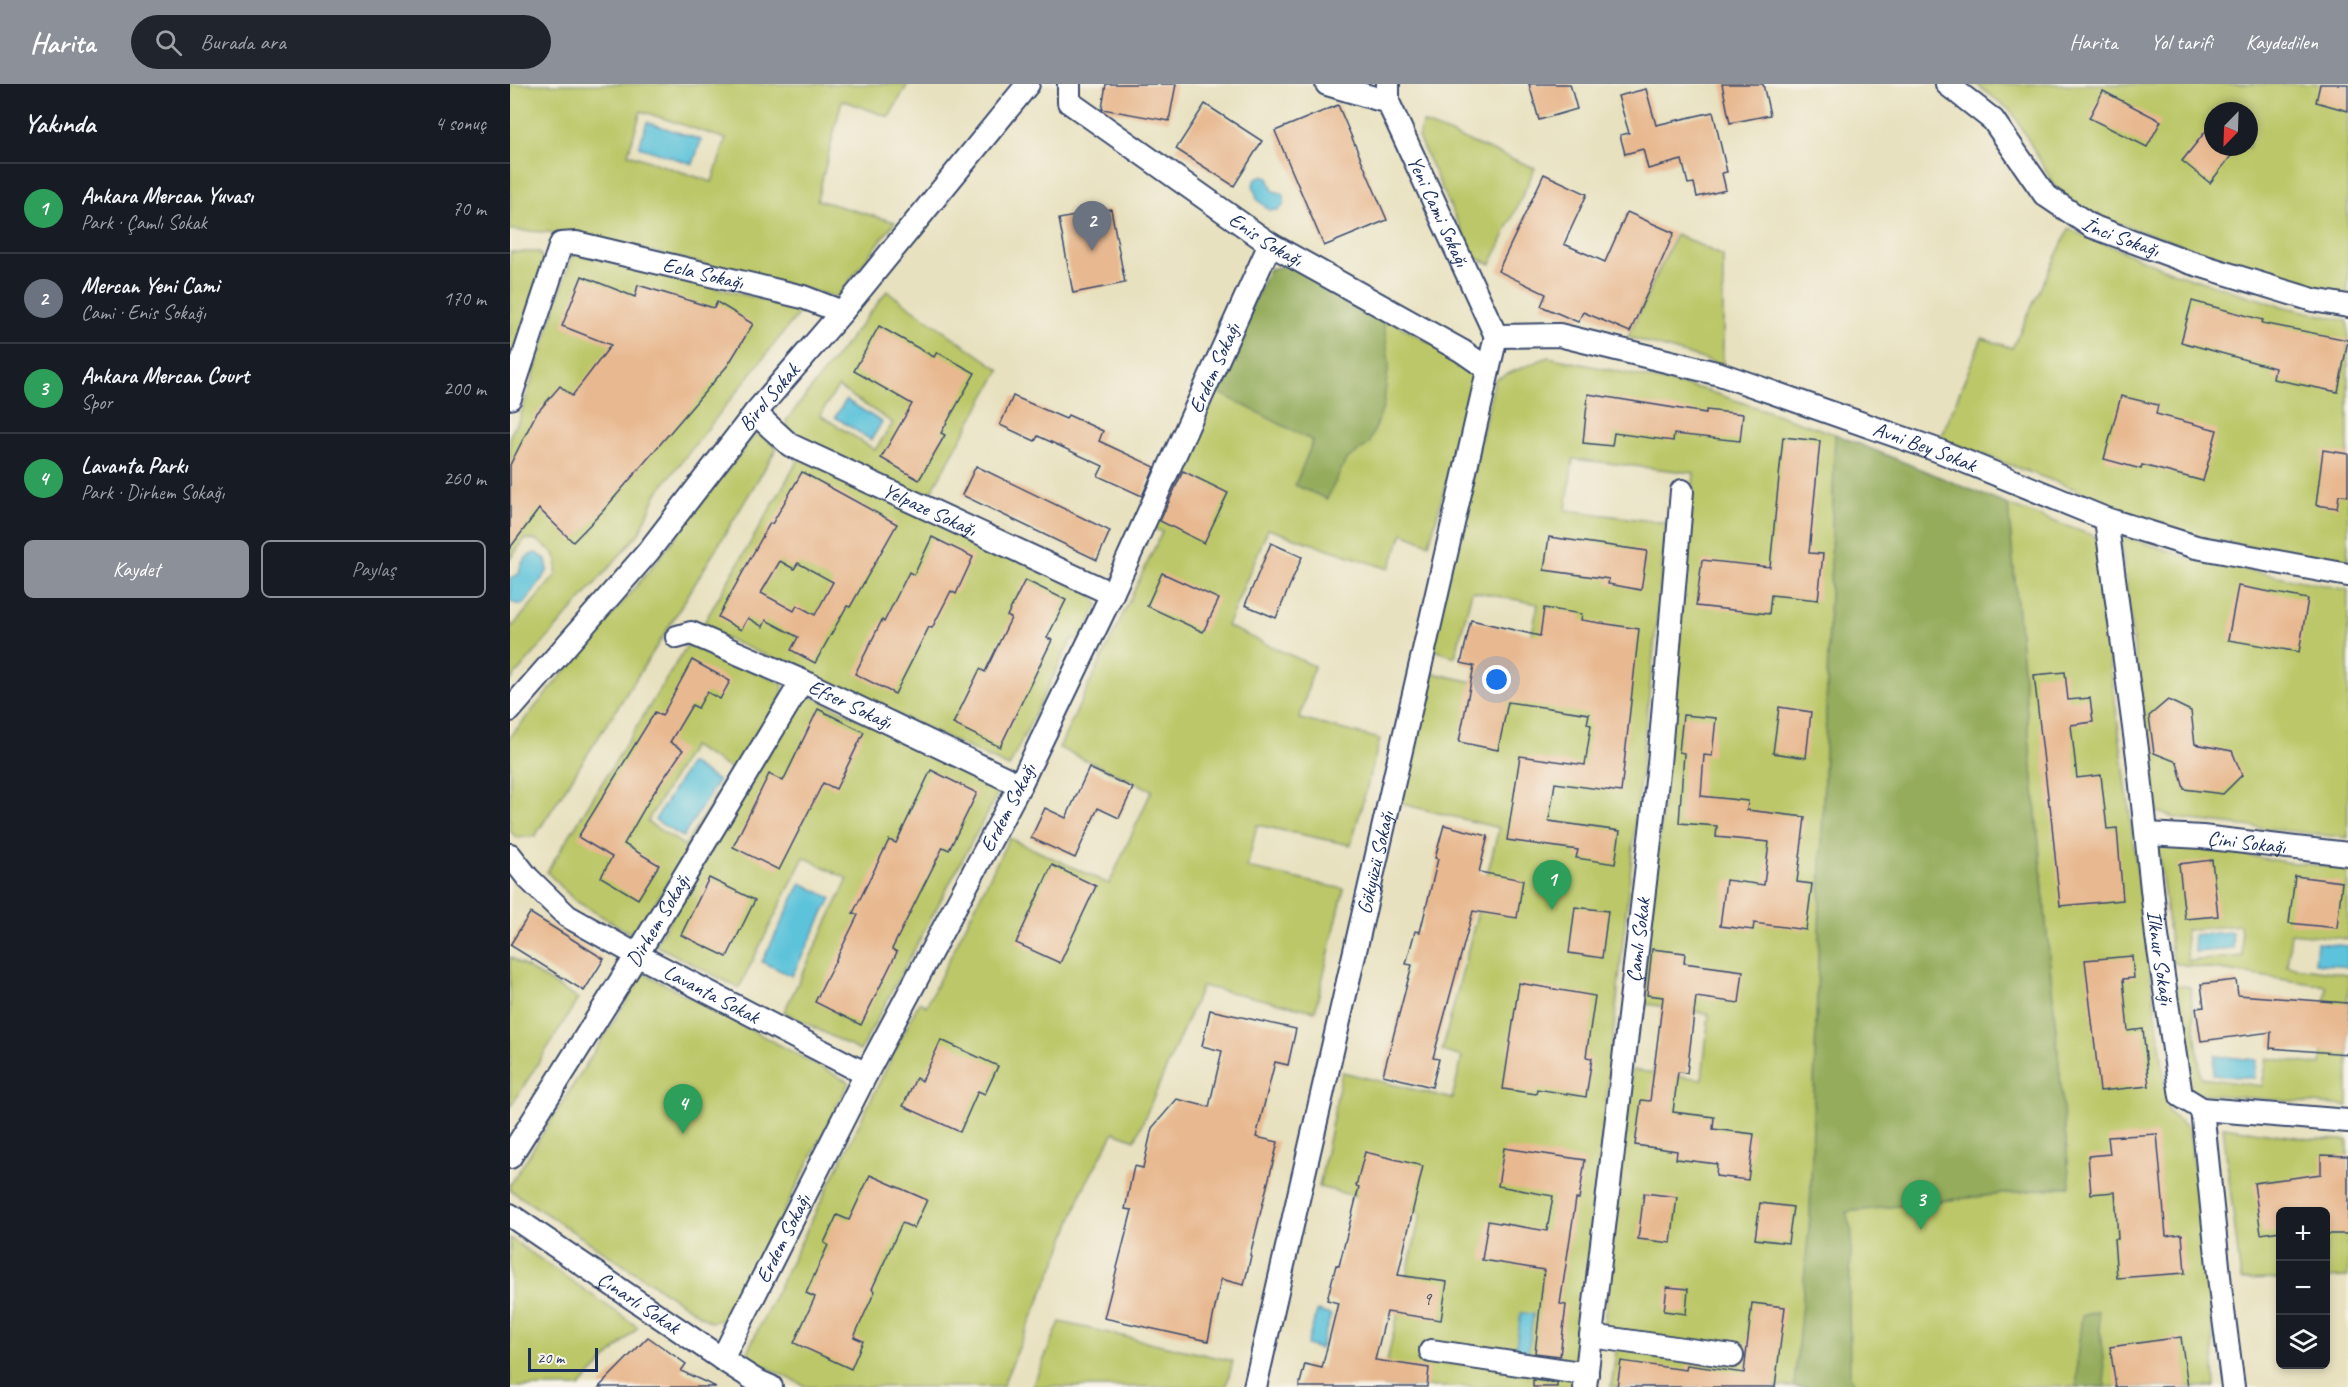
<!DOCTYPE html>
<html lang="tr">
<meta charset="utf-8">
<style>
body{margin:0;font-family:Caveat,sans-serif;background:#20242c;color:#f1f3f6}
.controls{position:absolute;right:18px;bottom:18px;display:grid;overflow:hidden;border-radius:9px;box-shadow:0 3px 9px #0003}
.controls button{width:54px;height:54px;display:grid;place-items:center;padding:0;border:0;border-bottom:2px solid #363941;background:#171b24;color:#f1f3f6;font:30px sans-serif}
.compass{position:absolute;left:1694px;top:18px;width:54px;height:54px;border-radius:50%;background:#171b24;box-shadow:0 3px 9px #0003;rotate:203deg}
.scale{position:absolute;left:18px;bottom:15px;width:70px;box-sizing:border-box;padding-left:6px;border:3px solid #1b2f5e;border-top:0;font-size:16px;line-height:21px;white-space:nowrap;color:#1b2f5e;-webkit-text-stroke:4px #f7f3e8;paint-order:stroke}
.you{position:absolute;left:987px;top:596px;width:21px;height:21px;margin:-15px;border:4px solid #fff;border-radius:50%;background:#1a73e8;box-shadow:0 0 0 9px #1a73e833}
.badge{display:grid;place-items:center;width:39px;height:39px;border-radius:50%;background:#8c9099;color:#fff;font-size:20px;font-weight:700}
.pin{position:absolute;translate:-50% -50px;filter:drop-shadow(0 2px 3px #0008)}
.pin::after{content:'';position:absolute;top:32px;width:21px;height:18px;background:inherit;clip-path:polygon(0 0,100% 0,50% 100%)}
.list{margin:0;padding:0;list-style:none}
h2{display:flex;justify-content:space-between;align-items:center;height:78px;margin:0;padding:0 24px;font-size:26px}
h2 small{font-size:20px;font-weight:400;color:#9ea1a6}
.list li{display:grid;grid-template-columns:39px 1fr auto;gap:18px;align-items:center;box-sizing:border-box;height:90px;padding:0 24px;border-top:2px solid #363941}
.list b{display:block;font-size:22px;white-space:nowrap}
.list p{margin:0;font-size:20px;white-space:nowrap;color:#9ea1a6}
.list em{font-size:20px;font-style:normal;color:#9ea1a6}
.actions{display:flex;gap:12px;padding:18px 24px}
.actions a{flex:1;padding:14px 0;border:2px solid #8c9099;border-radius:9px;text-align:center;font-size:21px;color:#8c9099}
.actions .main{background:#8c9099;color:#fff}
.icon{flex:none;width:33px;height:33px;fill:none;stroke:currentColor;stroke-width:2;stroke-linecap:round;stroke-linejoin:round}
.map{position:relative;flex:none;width:1838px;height:1303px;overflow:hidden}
header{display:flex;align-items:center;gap:36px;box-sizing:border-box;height:84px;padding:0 30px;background:#8c9099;color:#fff}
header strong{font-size:28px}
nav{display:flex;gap:33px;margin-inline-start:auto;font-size:21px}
.search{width:420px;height:54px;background:#20242c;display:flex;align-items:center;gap:15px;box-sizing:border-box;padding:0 21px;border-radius:33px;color:#9ea1a6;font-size:22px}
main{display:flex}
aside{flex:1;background:#171b24}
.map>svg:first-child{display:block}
</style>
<header>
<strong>Harita</strong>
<div class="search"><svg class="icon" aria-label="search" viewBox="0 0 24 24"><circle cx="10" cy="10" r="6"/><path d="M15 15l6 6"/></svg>Burada ara</div>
<nav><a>Harita</a><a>Yol tarifi</a><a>Kaydedilen</a></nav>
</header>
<main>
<aside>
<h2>Yakında<small>4 sonuç</small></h2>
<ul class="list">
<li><span class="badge" style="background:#2e9e5b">1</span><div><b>Ankara Mercan Yuvası</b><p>Park · Çamlı Sokak</p></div><em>70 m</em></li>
<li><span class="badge" style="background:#6b7280">2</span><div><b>Mercan Yeni Cami</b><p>Cami · Enis Sokağı</p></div><em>170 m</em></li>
<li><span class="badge" style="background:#2e9e5b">3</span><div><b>Ankara Mercan Court</b><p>Spor</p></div><em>200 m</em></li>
<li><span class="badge" style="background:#2e9e5b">4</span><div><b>Lavanta Parkı</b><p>Park · Dirhem Sokağı</p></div><em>260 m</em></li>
</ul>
<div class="actions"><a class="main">Kaydet</a><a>Paylaş</a></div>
</aside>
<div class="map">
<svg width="1838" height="1303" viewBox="0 0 1838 1303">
<rect width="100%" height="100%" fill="#f7f3e8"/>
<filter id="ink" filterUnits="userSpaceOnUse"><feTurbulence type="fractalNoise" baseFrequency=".0167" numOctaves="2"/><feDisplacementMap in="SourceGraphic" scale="12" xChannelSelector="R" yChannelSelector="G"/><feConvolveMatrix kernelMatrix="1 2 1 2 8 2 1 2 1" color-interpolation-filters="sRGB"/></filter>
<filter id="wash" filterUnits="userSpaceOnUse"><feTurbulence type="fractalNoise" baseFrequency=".008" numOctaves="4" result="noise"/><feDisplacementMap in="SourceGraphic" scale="24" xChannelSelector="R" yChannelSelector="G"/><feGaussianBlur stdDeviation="1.35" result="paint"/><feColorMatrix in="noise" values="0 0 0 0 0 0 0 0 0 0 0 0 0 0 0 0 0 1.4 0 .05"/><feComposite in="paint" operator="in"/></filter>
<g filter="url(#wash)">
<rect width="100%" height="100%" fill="#e8e1c0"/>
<g fill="#bbc768" stroke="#6b7b63" stroke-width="1.5" fill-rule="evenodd">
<path d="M 0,0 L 398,0 L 379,33 L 332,16 L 307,116 L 385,138 L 327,213 L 70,150 L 0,146 ZM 131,27 L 216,55 L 202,98 L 118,70 Z"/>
<path d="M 1466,0 L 1838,0 L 1838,211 L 1809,206 L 1585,132 L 1547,106 L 1502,28 ZM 1703,27 L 1739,27 L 1739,63 L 1703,63 Z"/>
<polygon points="913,39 1025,84 981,180 964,173 908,53"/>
<polygon points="1559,145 1665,189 1771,222 1838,237 1838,481 1691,454 1594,423 1565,405 1430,355 1472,254 1502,264"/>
<polygon points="1166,150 1213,172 1213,281 1118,253"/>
<polygon points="0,168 29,168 35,178 0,281"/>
<polygon points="63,169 292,225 147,409 130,448 0,597 0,540 3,542 46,491 47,476 43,468 26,456 15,455 0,475 0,351 9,336"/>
<polygon points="780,181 960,281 966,294 919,460 893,449 879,485 758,445 717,542 804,582 790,635 870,655 841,761 747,741 737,784 834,805 805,927 692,902 625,1056 604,1048 572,1107 551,1166 492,1303 297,1303 248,1279 236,1270 409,918 416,922 499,754 599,800 642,706 549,664 652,448 639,442 704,306"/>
<path d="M 377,207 L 490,286 L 417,415 L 279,348 L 276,337 ZM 328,303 L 383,339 L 365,366 L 310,331 Z"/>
<polygon points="1038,273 1192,305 1325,350 1300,1132 1560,1102 1498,421 1587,453 1600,579 1659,1029 1679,1044 1702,1241 1705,1303 1101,1303 1107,1260 1238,1277 1239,1267 1093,1248 1122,986 1192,995 1199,930 1131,919 1157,681 1184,389 1063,375 1056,426 1157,439 1080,1172 1063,1303 871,1303 911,1129 809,1103 832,988 942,1015 952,973 932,967 989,744 888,719 917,588 1010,608 1028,520 962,507 945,573 921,565 985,295"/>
<polygon points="247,348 267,364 154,551 25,752 7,754 0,747 0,653 143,482"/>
<polygon points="290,373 583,510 588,521 571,558 562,554 499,683 318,598 191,544"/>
<polygon points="1610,451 1687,476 1838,506 1838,754 1665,734 1644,727"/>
<path d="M 181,555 L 273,600 L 272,612 L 125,852 L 64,816 L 37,788 ZM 182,662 L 221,685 L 175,762 L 137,738 Z"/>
<polygon points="295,609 491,703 350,967 274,928 338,795 294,773 229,904 145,861"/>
<path d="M 1682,762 L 1775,778 L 1838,784 L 1838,855 L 1781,849 L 1777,882 L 1838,890 L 1838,1022 L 1681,1009 L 1666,901 L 1680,903 L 1691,994 L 1752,1002 L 1757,974 L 1811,981 L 1816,902 L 1663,879 L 1648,763 ZM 1730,841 L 1733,872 L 1678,877 L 1675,846 Z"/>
<polygon points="0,873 68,915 0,1024"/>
<polygon points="134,889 339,998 220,1235 200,1238 0,1106 0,1101"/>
<polygon points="1713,1043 1801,1055 1838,1056 1838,1193 1816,1194 1816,1128 1770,1128 1770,1195 1731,1196"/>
<polygon points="0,1154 128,1243 69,1303 0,1303"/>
<polygon points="550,1238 723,1277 716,1303 522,1303"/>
</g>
<g fill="#94ac5c" stroke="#586e5d" stroke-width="1.5">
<polygon points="780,181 873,233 879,279 873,324 859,360 836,376 817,415 785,401 803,357 704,306 759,185"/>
<polygon points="1325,350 1498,421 1560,1102 1336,1128 1342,1148 1339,1209 1340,1292 1345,1303 1284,1303 1300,1132"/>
<polygon points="1588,1227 1596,1303 1567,1303 1567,1274 1572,1232"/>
</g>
<g fill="#5dc3da" stroke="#3c799c" stroke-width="1.5">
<polygon points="137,38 191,56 183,80 129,63"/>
<polygon points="752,92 758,94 763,107 771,109 774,113 774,120 769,126 759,126 747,115 743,100 746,95"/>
<polygon points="336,316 372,338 361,356 325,333"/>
<path d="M 26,469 L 36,475 L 38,486 L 15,519 L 11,521 L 0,518 L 0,494 L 9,490 C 11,479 14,472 26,469 Z"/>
<polygon points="180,679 208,697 173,753 145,736"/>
<polygon points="291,799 321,814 282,892 252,878"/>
<polygon points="1722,848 1723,865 1685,868 1683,851"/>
<polygon points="1807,859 1838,862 1838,883 1805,879"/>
<polygon points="1705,972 1746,976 1744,994 1703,991"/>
<polygon points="807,1227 821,1231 810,1265 797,1261"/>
<polygon points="1011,1229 1023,1230 1018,1270 1005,1268"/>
</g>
<g id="blocks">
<g fill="#e8b991" fill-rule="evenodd">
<polygon points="596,0 666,0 659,37 592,25"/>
<polygon points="1019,0 1060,0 1067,25 1029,36"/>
<polygon points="1212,0 1253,0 1260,31 1220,39"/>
<polygon points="1810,0 1838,0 1838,27 1806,18"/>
<polygon points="1136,5 1146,41 1203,28 1217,88 1212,89 1216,106 1187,113 1184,99 1178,100 1172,76 1138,85 1133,65 1115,70 1110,51 1119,49 1108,12"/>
<polygon points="1593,7 1651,37 1637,63 1579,34"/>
<polygon points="695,20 752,57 724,102 666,65"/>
<polygon points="828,21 877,136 814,162 765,47"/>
<polygon points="1703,38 1703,63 1728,63 1700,99 1672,77"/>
<polygon points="1034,90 1077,110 1054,160 1095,178 1117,128 1164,149 1120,248 1073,228 1068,238 1031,222 1036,210 988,187"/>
<polygon points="601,125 615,199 563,209 549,135"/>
<polygon points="72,192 125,213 128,201 204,224 207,218 243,240 218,281 92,428 63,458 29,425 0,464 0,381 26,330 50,302 62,312 101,261 52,242"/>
<polygon points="1682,217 1753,236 1752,239 1838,256 1828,308 1763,295 1765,284 1671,258"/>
<polygon points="369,242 424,273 427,268 465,289 431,349 435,351 409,396 371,374 402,320 344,287"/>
<polygon points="1078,310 1196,329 1196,326 1233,330 1230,357 1164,350 1163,357 1104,349 1102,362 1073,359"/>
<polygon points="503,312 556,335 558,331 593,347 589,357 645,383 632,412 588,392 593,382 528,352 525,357 490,341"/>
<polygon points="1611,312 1648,321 1646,330 1707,346 1693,397 1632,381 1631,385 1594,375"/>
<polygon points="1273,353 1310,357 1299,469 1313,470 1308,516 1261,511 1259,530 1186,522 1192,476 1260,483"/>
<polygon points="1813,366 1838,370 1838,412 1829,411 1827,424 1806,421"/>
<polygon points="466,382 600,447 587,476 452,411"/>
<polygon points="673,387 718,409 694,459 650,437"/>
<path d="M 292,388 L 387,440 L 340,523 L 337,522 L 305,579 L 281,566 L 288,553 L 256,536 L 253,543 L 238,534 L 231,546 L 208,533 L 260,439 L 262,440 ZM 270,477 L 284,485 L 288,479 L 323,498 L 305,531 L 287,521 L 284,527 L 251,509 Z"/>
<polygon points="422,453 463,473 446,510 441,507 422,544 419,543 385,610 345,590 372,536 374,538 399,488 404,491"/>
<polygon points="1039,453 1137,467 1131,506 1098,500 1099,495 1034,486"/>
<polygon points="761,459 792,473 766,534 735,521"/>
<polygon points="652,489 709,515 693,548 637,522"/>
<polygon points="515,496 556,516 537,554 542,556 490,663 443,640 470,585 475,588 501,534 497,532"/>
<polygon points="1728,502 1798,515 1789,568 1718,556"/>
<polygon points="1034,524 1072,530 1071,536 1129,545 1111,708 1045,699 1039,737 1110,747 1105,780 1066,774 1068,766 997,756 1010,672 1075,681 1081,641 1077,640 1079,630 998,618 988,666 949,658 964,582 951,579 961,536 1030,552"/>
<polygon points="182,576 220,597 210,615 197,608 188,624 182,621 160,658 173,666 141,713 114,760 149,781 128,815 91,793 102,773 68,753 145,628 152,632"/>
<polygon points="1555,588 1558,616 1580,614 1583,638 1561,641 1567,694 1591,691 1597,745 1607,744 1613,816 1550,822 1540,721 1539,721 1524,591"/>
<polygon points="1658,616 1681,627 1685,660 1722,667 1732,691 1713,710 1674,705 1667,678 1644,669 1639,632"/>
<polygon points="1269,623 1301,628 1296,674 1263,669"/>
<polygon points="308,625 354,648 326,705 313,699 269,786 223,763 259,690 273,697"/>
<polygon points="1173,631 1206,634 1202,672 1194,671 1191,712 1238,717 1237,726 1295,733 1287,798 1302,800 1296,846 1244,839 1243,846 1210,842 1216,796 1254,801 1259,758 1206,753 1207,742 1169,739 1174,669 1169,668"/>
<polygon points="579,684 623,704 609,734 588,724 565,774 521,754 535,724 556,734"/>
<polygon points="421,686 467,709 439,766 433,763 382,865 387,868 351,941 305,918 348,831 343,829 379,756 386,759"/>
<polygon points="934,741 978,752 969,788 1013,796 1007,834 963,827 923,974 929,975 922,1003 873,991 902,881 896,880 905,847 910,848 928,775 925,774"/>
<polygon points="1702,776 1708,832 1675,835 1669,780"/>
<polygon points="542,781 586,802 550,879 506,859"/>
<polygon points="1785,792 1832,798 1827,844 1779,839"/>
<polygon points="199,794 245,816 217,873 171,851"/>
<polygon points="1065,823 1098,827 1092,874 1059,869"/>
<polygon points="20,829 94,875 74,907 0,861"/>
<polygon points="1142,865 1175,869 1174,879 1233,887 1229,919 1186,913 1177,989 1168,988 1163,1028 1204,1033 1203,1045 1244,1050 1238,1096 1206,1092 1207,1080 1166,1075 1167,1067 1125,1061 1131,1016 1140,1017 1153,913 1137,911"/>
<polygon points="1622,872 1624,894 1613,895 1618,947 1633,945 1639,1002 1590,1007 1575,876"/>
<polygon points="1726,896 1728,911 1838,919 1838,970 1760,964 1761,948 1691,957 1686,924 1694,923 1691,900"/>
<polygon points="1009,899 1085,912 1076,973 1082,974 1076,1013 1027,1005 1026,1010 993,1005"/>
<polygon points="700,926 786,945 778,981 765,978 746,1053 768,1058 740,1171 741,1172 734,1201 711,1195 698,1257 594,1234 622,1126 615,1125 624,1082 633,1084 642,1044 667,1015 699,1023 712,967 692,962"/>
<polygon points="431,956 488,982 475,1010 468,1007 450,1048 393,1022 406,994 412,997"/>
<polygon points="1647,1050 1656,1152 1672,1150 1675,1189 1607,1194 1604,1155 1608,1155 1605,1108 1581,1110 1578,1072 1600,1070 1598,1053"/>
<polygon points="994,1064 1075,1076 1069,1115 1066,1115 1050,1220 1056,1221 1050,1272 1025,1269 1034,1186 972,1176 978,1137 1037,1147 1043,1112 988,1102"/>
<polygon points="855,1068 913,1082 888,1191 937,1198 931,1236 877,1228 865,1276 919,1284 917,1303 789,1303 795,1280 812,1284 828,1219 817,1216 826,1181 829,1182 849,1103 846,1102"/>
<polygon points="1811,1071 1838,1072 1838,1150 1815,1150 1815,1128 1770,1128 1770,1147 1751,1150 1744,1099 1811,1090"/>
<polygon points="360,1091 417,1116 404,1144 392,1139 362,1205 365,1207 344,1253 353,1257 341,1285 284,1259 305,1213 296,1209 318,1161 314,1159 327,1131 339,1136"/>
<polygon points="1134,1109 1167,1113 1161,1159 1128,1155"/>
<polygon points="1250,1119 1283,1123 1278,1159 1245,1155"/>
<polygon points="1157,1203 1178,1205 1176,1230 1154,1227"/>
<polygon points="1242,1219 1275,1223 1265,1303 1107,1303 1111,1277 1176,1286 1177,1281 1234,1289"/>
<polygon points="138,1253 176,1280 171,1287 206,1303 89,1303"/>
<polygon points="1671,1253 1678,1303 1606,1303 1600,1263"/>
<polygon points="1023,1296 1047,1299 1047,1303 1023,1303"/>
</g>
</g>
</g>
<g filter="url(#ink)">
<use href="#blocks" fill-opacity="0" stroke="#3a4a6d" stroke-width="1.5"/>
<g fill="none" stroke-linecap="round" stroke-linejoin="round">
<defs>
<g id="minor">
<path id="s1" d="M 559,0 L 559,18 L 760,160 L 952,267 L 978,285"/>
<polyline points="817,0 878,18"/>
<path id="s2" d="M 878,0 L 878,18 L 986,252"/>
<path id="s3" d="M 1437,0 L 1483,36 L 1535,111 L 1581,142 L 1679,178 L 1803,216 L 1838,222"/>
<path id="s4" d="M 986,252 L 1049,251 L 1210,290 L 1427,366 L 1596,435 L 1686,463 L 1838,491"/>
<path id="s5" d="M 0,314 L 51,160 L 66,159 L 293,213 L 332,228"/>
<path id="s6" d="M 245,329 L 280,361 L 602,510"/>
<path id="s7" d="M 1596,435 L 1628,673 L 1647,852 L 1671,1012 L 1692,1025 L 1711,1211 L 1723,1303"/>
<path id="s8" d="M 167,553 L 181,549 L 292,597 L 510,701"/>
<path id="s9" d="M 0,626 L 138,468 L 245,329 L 332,228 L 518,0"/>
<path id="s10" d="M 1637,750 L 1692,753 L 1838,770"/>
<path id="s11" d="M 0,771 L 18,794 L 57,832 L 127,871 L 356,990"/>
<polyline points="1692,1025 1838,1037"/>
<path id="s12" d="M 0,1073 L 127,871 L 292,597"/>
<path id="s13" d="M 0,1131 L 212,1275 L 245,1296 L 261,1303"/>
<polyline points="1081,1252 1222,1272"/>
<polyline points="921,1267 1077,1290"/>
<path id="s14" d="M 212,1275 L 356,990 L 510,701 L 602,510 L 760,160"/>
<path id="s15" d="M 745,1303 L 986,252"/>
<path id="s16" d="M 1075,1303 L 1149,680 L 1172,407"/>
</g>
</defs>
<use href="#minor" stroke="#3a4a6d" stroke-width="26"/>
<use href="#minor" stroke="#fff" stroke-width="22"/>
</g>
</g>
<g text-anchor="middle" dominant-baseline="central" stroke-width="4.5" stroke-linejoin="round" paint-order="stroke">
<g font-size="18" fill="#4e526b">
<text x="917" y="1215">9</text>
</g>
<g font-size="21" fill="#1b2f5e" stroke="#f7f3e8">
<text stroke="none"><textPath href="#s2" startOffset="138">Yeni Cami Sokağı</textPath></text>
<text stroke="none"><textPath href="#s3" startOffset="237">İnci Sokağı</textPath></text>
<text stroke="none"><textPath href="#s1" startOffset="258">Enis Sokağı</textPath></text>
<text stroke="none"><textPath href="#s5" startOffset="308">Ecla Sokağı</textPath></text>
<text stroke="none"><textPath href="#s14" startOffset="1107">Erdem Sokağı</textPath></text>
<text stroke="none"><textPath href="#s9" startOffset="406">Birol Sokak</textPath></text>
<text stroke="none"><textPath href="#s4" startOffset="446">Avni Bey Sokak</textPath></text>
<text stroke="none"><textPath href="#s6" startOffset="201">Yelpaze Sokağı</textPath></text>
<text stroke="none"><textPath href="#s8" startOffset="189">Efser Sokağı</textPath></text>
<text stroke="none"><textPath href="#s14" startOffset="621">Erdem Sokağı</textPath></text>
<text stroke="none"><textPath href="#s10" startOffset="100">Çini Sokağı</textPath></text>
<text stroke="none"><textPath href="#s15" startOffset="538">Gökyüzü Sokağı</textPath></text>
<text stroke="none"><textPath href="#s12" startOffset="279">Dirhem Sokağı</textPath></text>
<text stroke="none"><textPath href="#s16" startOffset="450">Çamlı Sokak</textPath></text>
<text stroke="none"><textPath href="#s7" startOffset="442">İlknur Sokağı</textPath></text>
<text stroke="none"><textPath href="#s11" startOffset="248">Lavanta Sokak</textPath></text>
<text stroke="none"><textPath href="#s14" startOffset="135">Erdem Sokağı</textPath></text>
<text stroke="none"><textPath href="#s13" startOffset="156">Çınarlı Sokak</textPath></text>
</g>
</g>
</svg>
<div class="controls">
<button>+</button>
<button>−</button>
<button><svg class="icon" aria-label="layers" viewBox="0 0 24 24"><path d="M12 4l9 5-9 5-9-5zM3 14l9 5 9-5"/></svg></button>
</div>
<svg class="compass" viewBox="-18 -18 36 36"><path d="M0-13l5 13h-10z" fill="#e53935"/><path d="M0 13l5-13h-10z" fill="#9ea1a6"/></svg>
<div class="scale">20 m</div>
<div class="you"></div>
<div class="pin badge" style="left:1042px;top:826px;background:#2e9e5b">1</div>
<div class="pin badge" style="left:582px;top:167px;background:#6b7280">2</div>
<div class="pin badge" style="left:1411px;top:1146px;background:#2e9e5b">3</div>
<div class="pin badge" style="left:173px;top:1050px;background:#2e9e5b">4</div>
</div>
</main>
